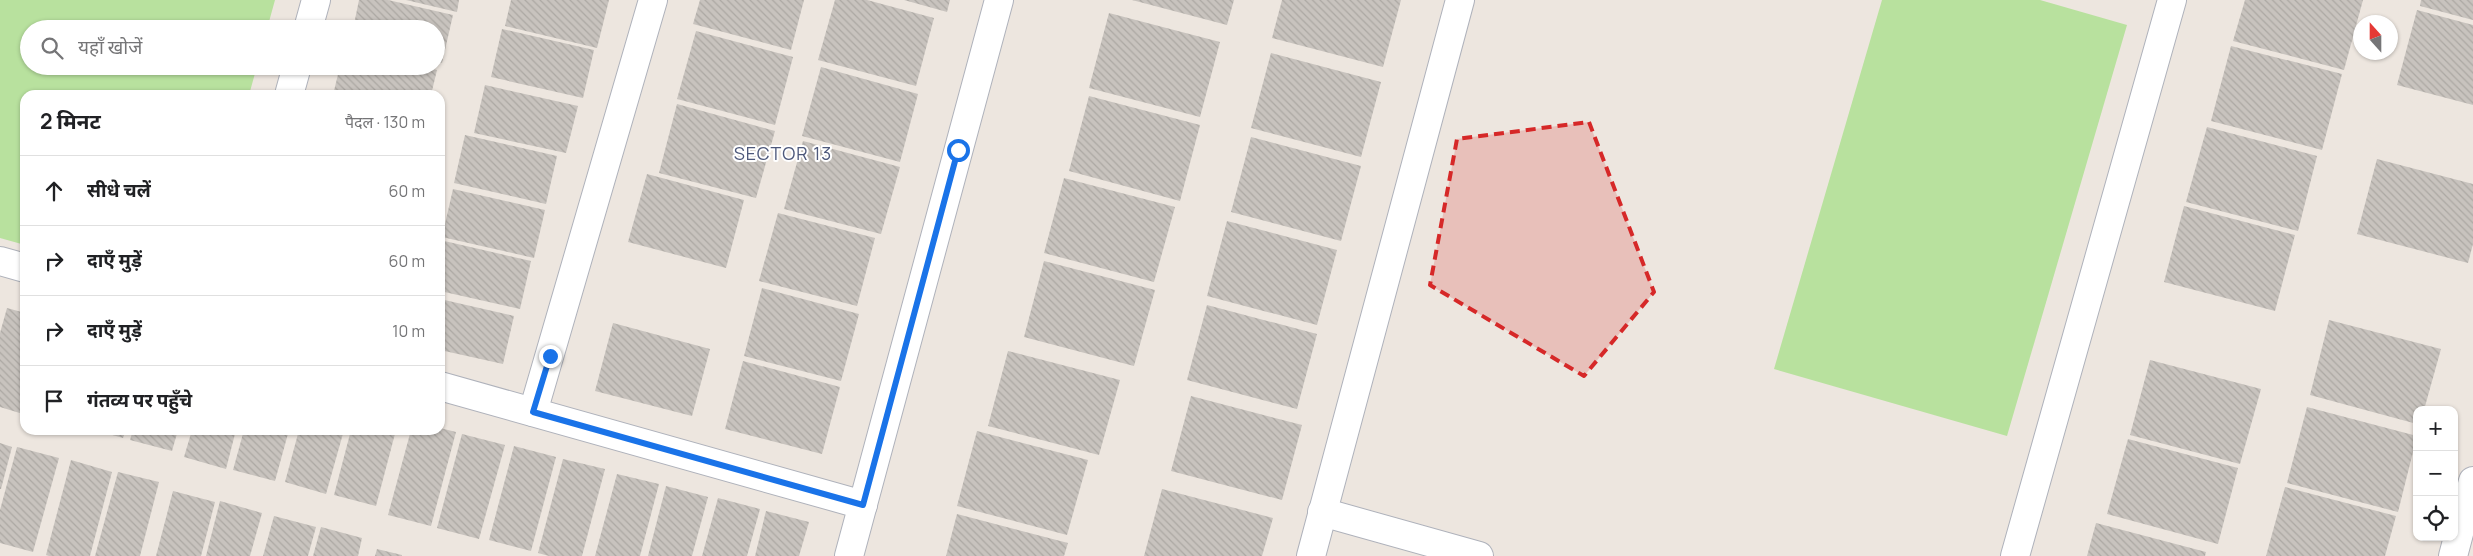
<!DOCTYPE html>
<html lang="hi">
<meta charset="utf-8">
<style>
body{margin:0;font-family:Manrope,"Noto Sans Devanagari",sans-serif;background:#f6f6f6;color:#202124}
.controls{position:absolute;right:15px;bottom:15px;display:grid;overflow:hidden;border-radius:10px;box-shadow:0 1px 4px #0004}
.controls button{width:45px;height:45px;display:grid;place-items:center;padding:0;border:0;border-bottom:1px solid #e0e0e0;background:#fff;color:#202124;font:25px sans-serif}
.compass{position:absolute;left:2353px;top:15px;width:45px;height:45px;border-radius:50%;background:#fff;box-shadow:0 1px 4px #0004;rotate:339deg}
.stop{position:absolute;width:15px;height:15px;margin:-11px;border:4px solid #1a73e8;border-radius:50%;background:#fff}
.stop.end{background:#1a73e8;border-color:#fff;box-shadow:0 1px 5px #0008}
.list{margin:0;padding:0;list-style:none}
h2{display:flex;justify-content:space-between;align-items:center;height:65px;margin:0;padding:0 20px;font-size:21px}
h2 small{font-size:16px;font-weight:400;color:#757577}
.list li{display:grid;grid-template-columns:32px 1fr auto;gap:15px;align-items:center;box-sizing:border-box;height:70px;padding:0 20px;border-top:1px solid #e0e0e0}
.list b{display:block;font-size:19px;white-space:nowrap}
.list em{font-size:16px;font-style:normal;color:#757577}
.icon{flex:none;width:28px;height:28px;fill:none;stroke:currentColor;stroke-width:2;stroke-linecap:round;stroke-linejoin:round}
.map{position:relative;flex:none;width:2473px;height:556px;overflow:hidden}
.search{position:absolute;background:#fff;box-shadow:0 1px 4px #0004;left:20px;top:20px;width:425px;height:55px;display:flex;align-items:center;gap:12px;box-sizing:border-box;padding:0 18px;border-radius:28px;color:#757577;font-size:19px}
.panel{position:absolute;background:#fff;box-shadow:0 1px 4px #0004;left:20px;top:90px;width:425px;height:345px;border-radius:15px}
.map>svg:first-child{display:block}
</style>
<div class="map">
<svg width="2473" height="556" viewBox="0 0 2473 556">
<defs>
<pattern id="building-back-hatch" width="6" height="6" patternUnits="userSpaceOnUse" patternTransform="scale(1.25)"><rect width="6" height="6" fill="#c8c3be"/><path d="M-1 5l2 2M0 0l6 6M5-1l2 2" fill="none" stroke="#aca8a3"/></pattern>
</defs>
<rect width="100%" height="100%" fill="#ede6df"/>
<g fill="#b8e19e">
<polygon points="0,0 275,0 267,29 29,29 29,66 257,66 249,95 25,95 25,245 0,238"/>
<polygon points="1882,0 2040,0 2127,25 2007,436 1774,369"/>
</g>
<g fill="url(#building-back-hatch)">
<polygon points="359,0 388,0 453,15 442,63 436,62 436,29 353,29"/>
<polygon points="406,0 459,0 457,12"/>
<polygon points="511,0 609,0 597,48 505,26"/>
<polygon points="700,0 804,0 791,50 693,24"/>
<polygon points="835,0 867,0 934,18 916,86 818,60"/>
<polygon points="904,0 950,0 947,12"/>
<polygon points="1132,0 1234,0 1227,25"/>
<polygon points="1282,0 1401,0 1383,67 1272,38"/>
<polygon points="2245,0 2363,0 2344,70 2233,41"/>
<polygon points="2421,0 2473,0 2473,20 2420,6"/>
<polygon points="2417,10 2473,25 2473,105 2397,85"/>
<polygon points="1109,13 1220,42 1200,117 1089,88"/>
<polygon points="502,29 594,50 583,98 491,77"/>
<polygon points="696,31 793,57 775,125 677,99"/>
<polygon points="2231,46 2342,74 2322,150 2211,121"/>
<polygon points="1271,53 1381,82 1361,157 1251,128"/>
<polygon points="340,66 419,66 437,70 431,95 333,95"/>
<polygon points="821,67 918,94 900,162 802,136"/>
<polygon points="485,85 578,106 566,153 474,133"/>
<polygon points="1089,96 1200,125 1180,201 1069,171"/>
<polygon points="677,104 775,131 756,198 659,173"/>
<polygon points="2207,127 2317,156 2298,231 2186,202"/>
<polygon points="465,135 557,156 546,204 454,183"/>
<polygon points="1251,137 1361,166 1341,241 1231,212"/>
<polygon points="803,141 900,167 881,234 784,209"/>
<polygon points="2377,159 2473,184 2473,244 2468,263 2357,234"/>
<polygon points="647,174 744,200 726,268 628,242"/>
<polygon points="1064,178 1175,207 1154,282 1044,253"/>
<polygon points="453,189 545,210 534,258 442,237"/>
<polygon points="2184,206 2295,235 2275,311 2164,282"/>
<polygon points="778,213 875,238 857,306 759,281"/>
<polygon points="1227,221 1337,250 1317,325 1207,296"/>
<polygon points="440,240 531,261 520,309 440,291"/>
<polygon points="1044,261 1155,290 1134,366 1024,337"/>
<polygon points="762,288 859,314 841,381 744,356"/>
<polygon points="440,299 514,316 503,364 440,350"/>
<polygon points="1207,305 1317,334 1297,409 1187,380"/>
<polygon points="7,308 25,313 23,414 0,407 0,333"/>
<polygon points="2329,320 2441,349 2424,410 2417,410 2417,424 2310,395"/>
<polygon points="613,323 710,349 692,416 595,391"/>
<polygon points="1008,351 1120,380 1099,455 988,426"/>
<polygon points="2150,360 2261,389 2240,464 2130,435"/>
<polygon points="743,361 840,387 822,454 725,429"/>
<polygon points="1191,396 1302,425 1282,500 1171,471"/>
<polygon points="2307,407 2417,436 2398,512 2287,483"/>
<polygon points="440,428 456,432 431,526 388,515 411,430 440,430"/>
<polygon points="95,430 126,430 123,438"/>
<polygon points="133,430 178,430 172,451 130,440"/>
<polygon points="192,430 236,430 226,469 184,457"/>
<polygon points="244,430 289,430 275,481 233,470"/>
<polygon points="299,430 344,430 326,494 285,482"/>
<polygon points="351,430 396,430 376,506 334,495"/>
<polygon points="977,431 1088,460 1067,535 957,506"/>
<polygon points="462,434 505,445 479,539 437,528"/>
<polygon points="2128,439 2238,468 2218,544 2107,514"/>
<polygon points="0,443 12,447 1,489 0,489"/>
<polygon points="514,446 556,457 531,551 489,540"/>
<polygon points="17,447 59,458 33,552 0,543 0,510"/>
<polygon points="563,459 605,469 582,556 549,556 538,553"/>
<polygon points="71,460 112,472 90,556 49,556 46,555"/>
<polygon points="118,472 159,482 140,556 95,556"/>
<polygon points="617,474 659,484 640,556 595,556"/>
<polygon points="666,486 708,497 692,556 648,556"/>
<polygon points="2285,487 2396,516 2385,556 2266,556"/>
<polygon points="1162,489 1273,518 1262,556 1144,556"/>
<polygon points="173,491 215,502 201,556 156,556"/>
<polygon points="718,498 760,509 747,556 702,556"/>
<polygon points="220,501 262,513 250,556 206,556"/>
<polygon points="766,511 809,522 799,556 755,556"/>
<polygon points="957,514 1068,543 1064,556 946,556"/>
<polygon points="274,516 316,527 308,556 263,556"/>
<polygon points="2096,523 2206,552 2205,556 2087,556"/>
<polygon points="321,527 362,538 358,556 313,556"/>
<polygon points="377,549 402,555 402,556 375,556"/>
</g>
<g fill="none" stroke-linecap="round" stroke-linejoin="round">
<defs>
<g id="minor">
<polyline points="308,29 316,0"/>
<polyline points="289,95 297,66"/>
<polyline points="0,261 25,268"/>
<polyline points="440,386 863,505"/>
<polyline points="533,412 653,0"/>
<polyline points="1322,512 1479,556"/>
<polyline points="849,556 999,0"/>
<polyline points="1311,556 1460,0"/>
<polyline points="2015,556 2172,0"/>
<polyline points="2453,556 2473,481"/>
</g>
</defs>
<use href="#minor" stroke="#afb2bb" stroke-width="30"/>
<use href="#minor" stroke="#fff" stroke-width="28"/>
</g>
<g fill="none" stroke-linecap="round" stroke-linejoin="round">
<polyline stroke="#1a73e8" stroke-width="6" points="550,356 533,412 863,505 958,150"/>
</g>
<path fill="#d62828" fill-opacity="0.2" stroke="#d62828" stroke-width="4" stroke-dasharray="10 6" stroke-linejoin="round" d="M 1589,122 L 1654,292 L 1584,376 L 1430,285 L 1457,139 Z"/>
<g text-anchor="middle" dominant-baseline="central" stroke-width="4" stroke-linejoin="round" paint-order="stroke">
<g font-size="18" letter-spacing="1" fill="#4d587b" stroke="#fff">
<text x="783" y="153">SECTOR 13</text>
</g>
</g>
</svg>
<div class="controls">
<button>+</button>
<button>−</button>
<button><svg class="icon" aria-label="locate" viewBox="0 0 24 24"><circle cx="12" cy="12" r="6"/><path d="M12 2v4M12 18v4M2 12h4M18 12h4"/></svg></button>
</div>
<svg class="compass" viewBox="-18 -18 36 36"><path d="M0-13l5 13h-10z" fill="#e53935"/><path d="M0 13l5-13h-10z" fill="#757577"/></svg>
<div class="stop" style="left:958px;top:150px"></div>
<div class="stop end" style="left:550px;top:356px"></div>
<div class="search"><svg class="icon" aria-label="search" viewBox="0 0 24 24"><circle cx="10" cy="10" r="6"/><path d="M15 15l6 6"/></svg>यहाँ खोजें</div>
<section class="panel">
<h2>2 मिनट<small>पैदल · 130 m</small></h2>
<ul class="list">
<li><svg class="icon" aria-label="ahead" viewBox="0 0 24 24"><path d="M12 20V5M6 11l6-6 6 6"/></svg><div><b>सीधे चलें</b></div><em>60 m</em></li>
<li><svg class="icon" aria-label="right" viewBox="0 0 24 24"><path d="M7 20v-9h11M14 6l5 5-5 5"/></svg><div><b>दाएँ मुड़ें</b></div><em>60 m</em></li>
<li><svg class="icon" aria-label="right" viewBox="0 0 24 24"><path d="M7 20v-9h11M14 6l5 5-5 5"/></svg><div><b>दाएँ मुड़ें</b></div><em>10 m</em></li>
<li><svg class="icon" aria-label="arrive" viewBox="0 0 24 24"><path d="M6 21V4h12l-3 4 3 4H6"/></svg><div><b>गंतव्य पर पहुँचे</b></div></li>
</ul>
</section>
</div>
